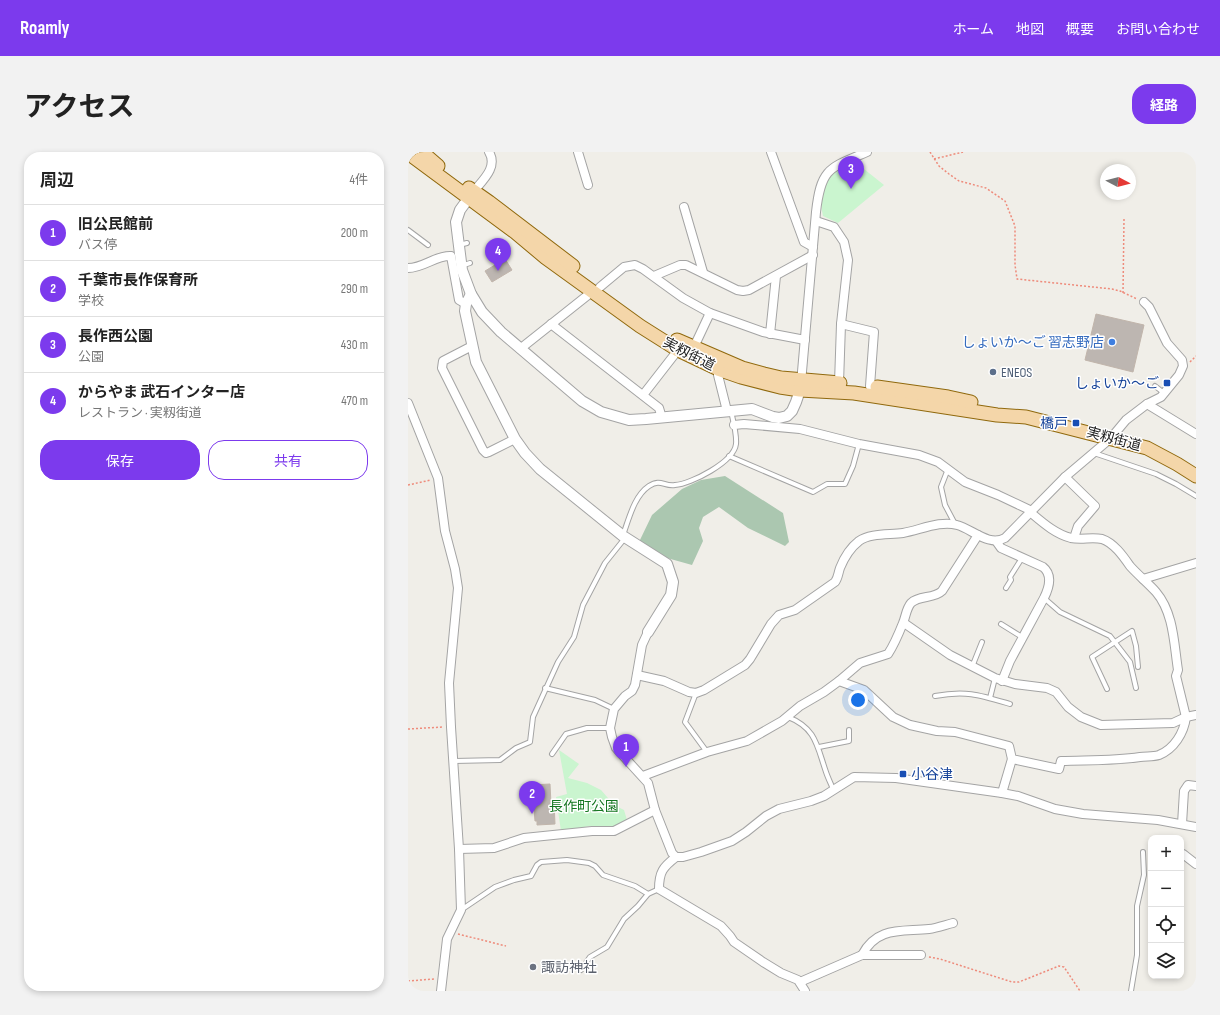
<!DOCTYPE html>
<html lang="ja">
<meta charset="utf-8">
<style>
body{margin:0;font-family:"Sofia Sans Condensed","Noto Sans JP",sans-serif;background:#f2f2f2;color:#222}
.controls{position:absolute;right:12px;bottom:12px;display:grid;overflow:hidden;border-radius:8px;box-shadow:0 2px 6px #0003}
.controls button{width:36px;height:36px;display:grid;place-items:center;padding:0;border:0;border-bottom:1px solid #e0e0e0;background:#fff;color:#222;font:20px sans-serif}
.compass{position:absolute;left:692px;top:12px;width:36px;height:36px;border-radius:50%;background:#fff;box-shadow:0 2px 6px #0003;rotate:97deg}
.you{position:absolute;left:450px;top:548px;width:14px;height:14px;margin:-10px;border:3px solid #fff;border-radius:50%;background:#1a73e8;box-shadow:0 0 0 6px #1a73e833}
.badge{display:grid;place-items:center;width:26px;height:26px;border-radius:50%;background:#7c3aed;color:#fff;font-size:13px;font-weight:700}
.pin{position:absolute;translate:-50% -33px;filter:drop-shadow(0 1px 2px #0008)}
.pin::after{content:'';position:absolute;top:21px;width:14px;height:12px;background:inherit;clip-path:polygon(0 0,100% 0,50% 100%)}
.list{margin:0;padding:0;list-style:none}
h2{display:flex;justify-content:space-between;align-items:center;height:52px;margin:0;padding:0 16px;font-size:17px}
h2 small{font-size:13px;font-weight:400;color:#767676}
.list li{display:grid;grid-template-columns:26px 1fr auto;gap:12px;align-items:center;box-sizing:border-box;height:56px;padding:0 16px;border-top:1px solid #e0e0e0}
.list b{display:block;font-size:15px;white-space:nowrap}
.list p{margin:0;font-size:13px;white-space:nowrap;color:#767676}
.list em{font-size:13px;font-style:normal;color:#767676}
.actions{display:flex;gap:8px;padding:12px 16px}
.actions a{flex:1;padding:9px 0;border:1px solid #7c3aed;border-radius:16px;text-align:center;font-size:14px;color:#7c3aed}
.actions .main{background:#7c3aed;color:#fff}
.icon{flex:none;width:22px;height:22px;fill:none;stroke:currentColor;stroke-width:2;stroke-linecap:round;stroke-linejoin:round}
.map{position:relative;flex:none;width:788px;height:839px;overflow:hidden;border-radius:16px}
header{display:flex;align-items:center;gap:24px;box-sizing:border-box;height:56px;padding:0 20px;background:#7c3aed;color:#fff}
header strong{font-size:19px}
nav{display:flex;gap:22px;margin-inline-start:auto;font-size:14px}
.intro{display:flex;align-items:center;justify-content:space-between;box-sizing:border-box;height:96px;padding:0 24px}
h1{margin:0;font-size:28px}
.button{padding:10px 18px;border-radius:16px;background:#7c3aed;color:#fff;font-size:14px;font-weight:700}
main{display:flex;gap:24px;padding:0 24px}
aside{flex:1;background:#fff;border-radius:16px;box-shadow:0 2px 6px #0003}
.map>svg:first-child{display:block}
</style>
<header>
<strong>Roamly</strong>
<nav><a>ホーム</a><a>地図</a><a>概要</a><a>お問い合わせ</a></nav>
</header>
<div class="intro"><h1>アクセス</h1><a class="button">経路</a></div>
<main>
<aside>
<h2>周辺<small>4件</small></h2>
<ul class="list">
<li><span class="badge">1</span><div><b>旧公民館前</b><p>バス停</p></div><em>200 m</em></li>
<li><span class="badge">2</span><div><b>千葉市長作保育所</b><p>学校</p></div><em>290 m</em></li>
<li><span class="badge">3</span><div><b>長作西公園</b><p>公園</p></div><em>430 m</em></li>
<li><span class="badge">4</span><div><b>からやま 武石インター店</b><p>レストラン · 実籾街道</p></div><em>470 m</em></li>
</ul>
<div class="actions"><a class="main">保存</a><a>共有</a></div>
</aside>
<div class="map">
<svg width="788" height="839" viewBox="0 0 788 839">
<rect width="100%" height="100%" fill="#f0eee8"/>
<polygon fill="#abc7b0" points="317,324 375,361 381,390 377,394 340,376 311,355 295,365 291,376 295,389 284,413 259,406 231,390 244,363 274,337 293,328"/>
<g fill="#caf5cf">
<path d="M 446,9 L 476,33 L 430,71 L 415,64 C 411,48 414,30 426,19 C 431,15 439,12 446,9 Z"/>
<polygon points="151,598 171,612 160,626 179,631 193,638 206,653 216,658 219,668 204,676 182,674 153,679 148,645 159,642"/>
</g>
<g fill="#bdb6b1" stroke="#c1b5ab">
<polygon points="97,107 104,118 84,130 77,119"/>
<polygon points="688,162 736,173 725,220 677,208"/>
<polygon points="142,632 143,652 146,651 147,672 129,673 129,669 127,669 124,633"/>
</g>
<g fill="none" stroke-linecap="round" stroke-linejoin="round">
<defs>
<g id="service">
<polyline points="0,78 20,93"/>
<polyline points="51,93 59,91"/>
<polyline points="53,114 62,111"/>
<polyline points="747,234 756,241"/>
<polyline points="686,301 748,322 768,332 788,344"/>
<polyline points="321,304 405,340 419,332 437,332 445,314 451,292"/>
<polyline points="540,317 533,335 537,353 547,372"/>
<path d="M 215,383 C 221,367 226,344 241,334 C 253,326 256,335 267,333 C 283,332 326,310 328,292 C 329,283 325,268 323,259"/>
<polyline points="598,436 603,428 602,425 614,406"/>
<polyline points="636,446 652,460 702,484 722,510 728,536"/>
<polyline points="593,472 614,485"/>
<polyline points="564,515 574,490"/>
<polyline points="137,536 187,548 206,557"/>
<polyline points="699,537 684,505 724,479 728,494 730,515"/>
<polyline points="288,541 277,570 299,600"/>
<path d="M 527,544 C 558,538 572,543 602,552"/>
<polyline points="582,546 587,526"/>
<path d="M 380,565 C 408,576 409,594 418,620 C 420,626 423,632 425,637"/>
<polyline points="411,595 441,589 441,578"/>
<polyline points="144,602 158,582 179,576 202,576"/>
<polyline points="46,609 92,608 108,596 122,590 125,565 150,510 166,485 175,453 197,411 217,386"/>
<polyline points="53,758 87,735 106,728 123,724 129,713 133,710 159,708 181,711 187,714 195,723 227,734 240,742"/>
<polyline points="173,818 182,805 199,795 216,767 230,754 240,742 251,737"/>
<polyline points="723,839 729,803 729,754 736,723 735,700"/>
</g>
<g id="minor">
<polyline points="170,0 180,33"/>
<polyline points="363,0 396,90 405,95"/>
<path d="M 66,39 C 75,28 90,15 81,0"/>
<polyline points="276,55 295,120"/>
<polyline points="408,69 426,75 436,90 440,108 433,172 431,231"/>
<path d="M 0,116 C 16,116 28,103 43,104 L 51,148 L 58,152"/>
<polyline points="246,124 272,113 278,113 329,138 335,139 341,138 405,103"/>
<polyline points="192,135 216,115 227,113 235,117 275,146 302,161 355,180 397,188"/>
<polyline points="143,172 251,256 254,266"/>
<polyline points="433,172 466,180 462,234"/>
<polyline points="362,182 368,124"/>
<polyline points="64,194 35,209 34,216 75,298 78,301 81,300 107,287"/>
<polyline points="286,195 302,161"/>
<polyline points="112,197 185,139"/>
<polyline points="310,217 310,223 319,259"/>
<path d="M 393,231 L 408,60 C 413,16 421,16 459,0"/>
<polyline points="235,243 270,198"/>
<polyline points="0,251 30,326 37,379 47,417 50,436 41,531 43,575 51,697 53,758 39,787 33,839"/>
<polyline points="739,252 788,282"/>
<polyline points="326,273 336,272 392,277 451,292 511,303 530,310 557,330 590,343 624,359"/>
<polyline points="657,325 687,354 670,374 666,386"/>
<path d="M 588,389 L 593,396 L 635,415 C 645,423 641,436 636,446 L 602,509 L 594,529"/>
<polyline points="735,427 788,411"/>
<polyline points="496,471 542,503 587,526 607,532 639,536 648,540 660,555 673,565 693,573 765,571 778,565 788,563"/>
<polyline points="240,480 234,493 227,533 224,539 217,544 206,557 202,576 204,585 208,596 240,631 247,658 264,701 268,705 275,705 293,700 324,689 338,680 358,664 371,657 403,649 416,644 446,625 488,626 594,641 610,644 647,657 675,662 750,668 788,675"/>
<path d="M 229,523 L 256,529 L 281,540 L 288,541 L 296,538 L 337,513 L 342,507 L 363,472 L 371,463 L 387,458 L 427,430 C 430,426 430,422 432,416 C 436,406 442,396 451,389 C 462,381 482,383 495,381 C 512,378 533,368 549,373 C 564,377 581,395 597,386 L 657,325 L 703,286 L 718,268 L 739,252 L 753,245 L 771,223 L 775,214 L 774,208 L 759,191 L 741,155 L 736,150"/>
<path d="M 431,529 L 452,511 L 480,502 C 486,493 491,481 495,471 C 498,464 498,457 503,451 C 511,443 526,447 534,439 L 570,383"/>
<path d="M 235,624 L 299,600 L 339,589 L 374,569 L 392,554 L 416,540 L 431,529 L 456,538 L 485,565 L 502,573 L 529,579 L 547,580 L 601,594 L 604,607 L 651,617 L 653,609 C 680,608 706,609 732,605 C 738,604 745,605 751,603 C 766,597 776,581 778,565 L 768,524 L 770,518 C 766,493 766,461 748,440 C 740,431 730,423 722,414 C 715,404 706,391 694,387 C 684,385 673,388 663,386 C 647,382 634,370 622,360"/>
<polyline points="594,641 604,607"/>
<polyline points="774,672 776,639 780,633 788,634"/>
<polyline points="51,697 86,696 116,686 184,679 206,679 247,658"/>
<polyline points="773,703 775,702 788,712"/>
<path d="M 268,705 C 255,715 251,720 251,737 L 313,774 L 322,784 L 326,790 L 355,810 L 373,821 L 390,828 L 397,839"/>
<path d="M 454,803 C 469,774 494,780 521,777 C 529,776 537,773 545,771"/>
<polyline points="392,830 454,803 513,803"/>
</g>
<g id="tertiary">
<polyline points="65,40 52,58 48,70 54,118 63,142 74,160 93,180 174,249 193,260 221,268 238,267 344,257 365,265 371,266 379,264 384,259 388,250 392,238"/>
<polyline points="63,142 58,152 57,159 68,210 107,287 117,301 132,317 215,384 259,412 265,430 263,443 240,480"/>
</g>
<g id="primary">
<polyline points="14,0 30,14"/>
<polyline points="0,1 107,80 138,106 232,174 270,198 310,217 333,225 372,235 392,238 446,241 589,263 618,265 739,296 769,312 788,324"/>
<polyline points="61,36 81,50 165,114"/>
<polyline points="269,188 334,216 356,222 373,226 432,231"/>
<polyline points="469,235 540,245 563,250"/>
</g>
</defs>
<use href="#service" stroke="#a4a4a4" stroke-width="6"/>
<use href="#minor" stroke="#a4a4a4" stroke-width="10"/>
<use href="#tertiary" stroke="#a4a4a4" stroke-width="12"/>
<use href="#primary" stroke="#90690d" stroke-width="15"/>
<g stroke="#ee8b7b" stroke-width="1.5" stroke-dasharray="2 2" stroke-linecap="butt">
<polyline points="522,0 531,14 541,22 551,29 578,36 597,49 607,74 607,113 609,127 704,137 712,139 729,147"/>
<polyline points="526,7 555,0"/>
<polyline points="715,141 716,67"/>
<polyline points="782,210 788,204"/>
<polyline points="0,333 23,328"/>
<polyline points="0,577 35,575"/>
<polyline points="50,782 98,794"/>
<polyline points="521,805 532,807 604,830 611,830 651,814 656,815 672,839"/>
<polyline points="0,829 26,827"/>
</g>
<use href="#service" stroke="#fff" stroke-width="4"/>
<use href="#minor" stroke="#fff" stroke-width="8"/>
<use href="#tertiary" stroke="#fff" stroke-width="10"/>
<use href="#primary" stroke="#f4d6a9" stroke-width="13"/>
</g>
<circle fill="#3f7fe0" stroke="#fff" stroke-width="1.5" cx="704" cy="190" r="4"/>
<circle fill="#5c6f8a" stroke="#fff" stroke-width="1.5" cx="585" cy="220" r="4"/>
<g fill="#1a4fb4" stroke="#fff" stroke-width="1.5">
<rect x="755" y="227" width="8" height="8" rx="2"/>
<rect x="664" y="267" width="8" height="8" rx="2"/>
<rect x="491" y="618" width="8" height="8" rx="2"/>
</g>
<circle fill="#6b7280" stroke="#fff" stroke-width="1.5" cx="125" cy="815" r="4"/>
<g text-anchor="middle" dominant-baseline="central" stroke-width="3" stroke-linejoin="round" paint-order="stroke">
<g font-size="14" fill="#366cbe" stroke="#fff" text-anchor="end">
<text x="696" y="190">しょいか～ご 習志野店</text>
</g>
<g font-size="14" fill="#202020" stroke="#fff">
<text transform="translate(281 202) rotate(27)">実籾街道</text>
<text transform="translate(706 287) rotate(15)">実籾街道</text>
</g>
<g font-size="14" fill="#4e5e75" stroke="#fff" text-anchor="start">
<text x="593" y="220">ENEOS</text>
</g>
<g font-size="14" fill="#164399" stroke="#fff" text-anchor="end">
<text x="751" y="231">しょいか〜ご</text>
<text x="660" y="271">橋戸</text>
<text x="503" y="622" text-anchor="start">小谷津</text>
</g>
<g font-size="14" fill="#167722" stroke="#fff">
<text x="176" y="654">長作町公園</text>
</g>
<g font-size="14" fill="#5b616d" stroke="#fff" text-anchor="start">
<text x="133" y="815">諏訪神社</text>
</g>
</g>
</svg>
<div class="controls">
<button>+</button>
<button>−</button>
<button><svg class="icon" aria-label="locate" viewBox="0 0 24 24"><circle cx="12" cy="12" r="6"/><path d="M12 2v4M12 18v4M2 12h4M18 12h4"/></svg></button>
<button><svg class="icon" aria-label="layers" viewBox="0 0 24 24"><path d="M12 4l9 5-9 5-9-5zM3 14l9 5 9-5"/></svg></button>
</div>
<svg class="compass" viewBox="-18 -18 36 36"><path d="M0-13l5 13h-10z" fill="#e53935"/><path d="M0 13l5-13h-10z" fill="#767676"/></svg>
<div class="you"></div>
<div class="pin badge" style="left:218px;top:615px">1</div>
<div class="pin badge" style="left:124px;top:662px">2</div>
<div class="pin badge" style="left:443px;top:37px">3</div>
<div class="pin badge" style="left:90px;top:119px">4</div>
</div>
</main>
